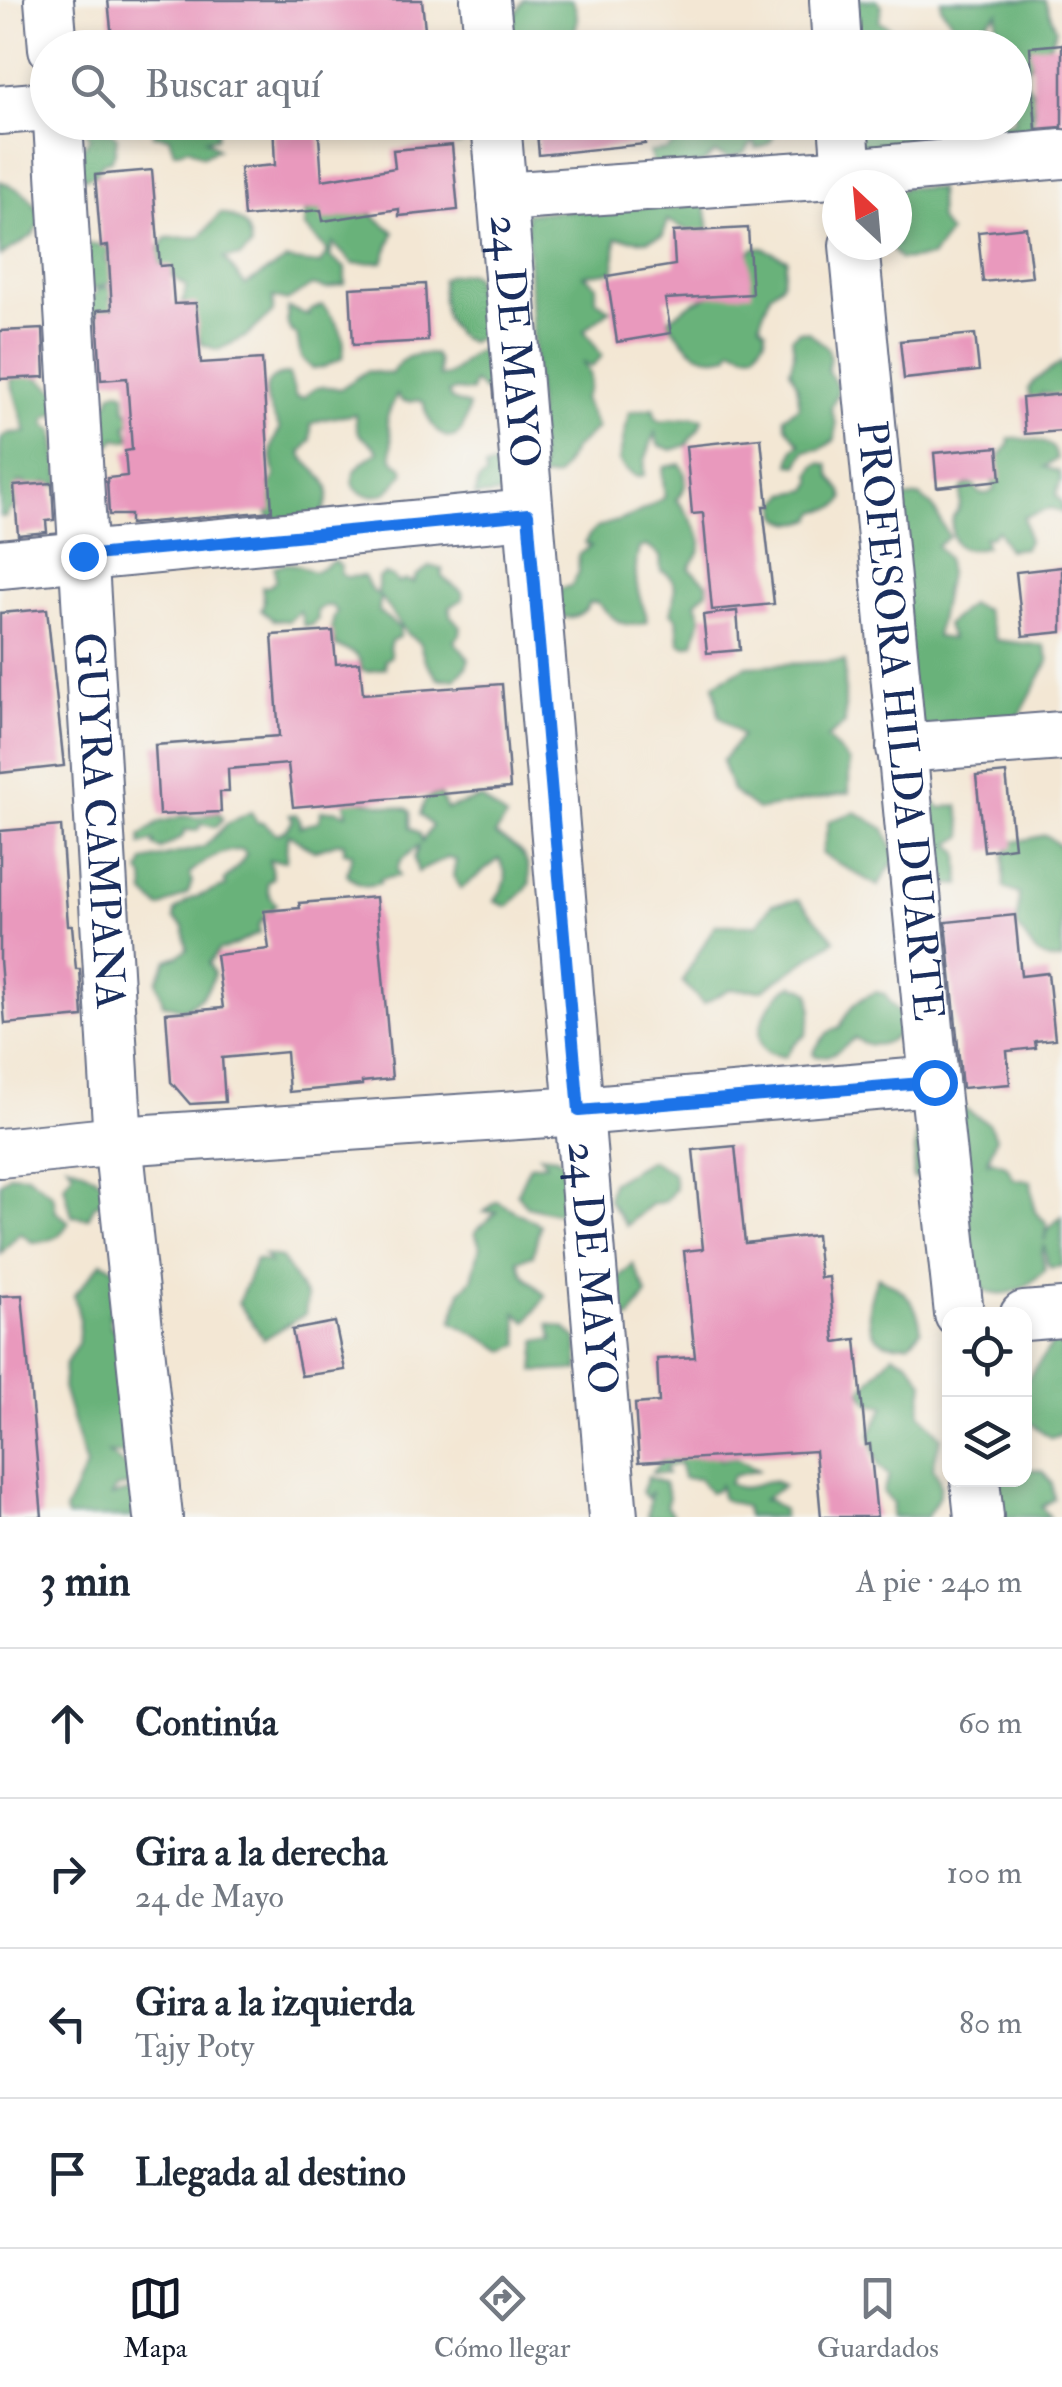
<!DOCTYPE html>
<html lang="es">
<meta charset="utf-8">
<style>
body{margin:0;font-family:"IM FELL Double Pica",serif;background:#f6f6f7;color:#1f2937}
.controls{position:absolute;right:30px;bottom:30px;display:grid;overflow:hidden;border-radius:20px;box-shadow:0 5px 15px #0003}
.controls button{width:90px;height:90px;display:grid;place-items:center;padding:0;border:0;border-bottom:2px solid #e0e1e3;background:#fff;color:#1f2937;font:50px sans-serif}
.compass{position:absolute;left:822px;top:170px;width:90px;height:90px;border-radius:50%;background:#fff;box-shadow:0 5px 15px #0003;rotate:334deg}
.stop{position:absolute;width:30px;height:30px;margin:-22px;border:8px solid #1a73e8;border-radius:50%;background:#fff}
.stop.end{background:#1a73e8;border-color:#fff;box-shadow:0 2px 10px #0008}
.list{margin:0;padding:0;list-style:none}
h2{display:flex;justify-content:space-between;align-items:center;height:130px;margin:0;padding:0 40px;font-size:42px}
h2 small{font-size:32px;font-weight:400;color:#747a83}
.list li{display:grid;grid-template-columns:65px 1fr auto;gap:30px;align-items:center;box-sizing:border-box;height:150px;padding:0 40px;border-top:2px solid #e0e1e3}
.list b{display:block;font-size:38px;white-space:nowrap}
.list p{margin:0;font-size:32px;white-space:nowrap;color:#747a83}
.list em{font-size:32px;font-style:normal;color:#747a83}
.icon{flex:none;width:55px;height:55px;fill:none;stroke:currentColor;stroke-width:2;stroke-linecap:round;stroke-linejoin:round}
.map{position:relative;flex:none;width:1062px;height:1517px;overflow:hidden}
.search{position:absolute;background:#fff;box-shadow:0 5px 15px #0003;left:30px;right:30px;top:30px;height:110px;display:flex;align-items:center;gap:25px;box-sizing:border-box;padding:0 35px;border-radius:55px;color:#747a83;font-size:38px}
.sheet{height:730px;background:#fff}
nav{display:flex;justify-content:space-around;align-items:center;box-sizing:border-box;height:140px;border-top:2px solid #e0e1e3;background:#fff;font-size:28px;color:#747a83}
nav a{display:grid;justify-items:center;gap:5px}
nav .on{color:#111827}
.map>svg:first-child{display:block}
</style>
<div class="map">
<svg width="1062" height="1517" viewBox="0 0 1062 1517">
<rect width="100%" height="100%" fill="#f6f6f2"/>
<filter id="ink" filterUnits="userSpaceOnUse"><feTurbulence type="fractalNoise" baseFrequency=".01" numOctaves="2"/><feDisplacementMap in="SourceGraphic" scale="20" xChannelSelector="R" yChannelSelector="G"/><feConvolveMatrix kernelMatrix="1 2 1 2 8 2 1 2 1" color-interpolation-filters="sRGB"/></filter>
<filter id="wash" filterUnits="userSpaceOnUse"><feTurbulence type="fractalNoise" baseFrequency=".0048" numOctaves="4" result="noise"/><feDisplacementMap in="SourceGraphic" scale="40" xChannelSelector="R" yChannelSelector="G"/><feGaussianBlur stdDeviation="2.25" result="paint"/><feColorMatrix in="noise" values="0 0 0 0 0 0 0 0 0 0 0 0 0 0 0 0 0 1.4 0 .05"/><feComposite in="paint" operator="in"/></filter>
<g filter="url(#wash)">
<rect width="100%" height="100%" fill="#f3e7d4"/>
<g fill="#69b27a" stroke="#42706c" stroke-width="2.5">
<path d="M 523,0 L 572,0 C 579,12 581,35 563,39 C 559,40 548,36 544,35 L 525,47 L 493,48 C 501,30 516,16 523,0 Z"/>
<path d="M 820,0 L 877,0 L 882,6 L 879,21 C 890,27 901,33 900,47 L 837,47 Z"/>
<polygon points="941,0 1045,0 1056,29 1050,44 1027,67 1027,83 1035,96 1032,126 1019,156 955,159 923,124 910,133 916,147 870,165 844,122 1014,122 1014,48 995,47 993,41 998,12 977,30 961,34 941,7"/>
<polygon points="478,122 471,140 456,145 442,139 430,123"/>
<polygon points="83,123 108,123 103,131 111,132 117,137 115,153 111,160 103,162 95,175 86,178 78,175 80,152 90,138"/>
<polygon points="156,123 219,123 216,138 206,139 218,149 203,156 189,148 174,152 169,137 153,135"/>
<path d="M 686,123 L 710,123 L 713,127 C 721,120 734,121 743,126 L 751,123 L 766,123 L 774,135 C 770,145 766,147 756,148 L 754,141 L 744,153 L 729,158 L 715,153 L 703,163 L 657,174 L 649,152 L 666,150 L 673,145 L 672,137 L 685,127 Z"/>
<path d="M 0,181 C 23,191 32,194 42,219 L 32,236 L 0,256 Z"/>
<polygon points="906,187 938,189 939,220 949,233 931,257 900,260 888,245 897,245 897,192"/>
<path d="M 704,199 L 709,230 L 695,234 L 667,220 L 663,236 L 646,241 L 616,238 L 614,271 L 584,275 L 596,285 L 596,300 L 610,310 L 584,330 L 602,356 L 592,367 L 582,362 C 594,375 591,386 583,399 L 597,428 L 574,449 L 557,477 L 541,478 L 526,213 L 654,206 L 670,209 Z"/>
<path d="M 355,201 L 394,232 L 383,262 L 353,264 L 333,243 L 330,257 L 345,268 L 345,284 L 327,289 L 312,285 L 287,301 L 273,297 L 273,312 L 247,336 L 218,350 L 202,344 L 183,302 L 186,286 L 161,267 L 157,252 L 166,238 L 200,237 L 221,213 C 243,220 249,224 251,247 L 240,257 L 224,258 L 245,285 L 286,260 L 320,264 L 328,251 L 304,227 L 305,211 Z"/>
<polygon points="89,244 106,245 109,252 105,260 111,265 113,282 90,290 73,259"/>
<path d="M 756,247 L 763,248 L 787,259 L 782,283 L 770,294 C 767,306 761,314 760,324 L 766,330 L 765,338 L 755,352 L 747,353 L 732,348 L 728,355 C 696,365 684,342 667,320 L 694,302 L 726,289 L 749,252 Z"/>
<path d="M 468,273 L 475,278 L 476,294 L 490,326 L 486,334 L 470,342 C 443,334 441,302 442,279 L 450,275 Z"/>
<polygon points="106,287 114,291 110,299 124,307 101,363 93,365 87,306 98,289"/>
<path d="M 322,305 C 336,320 349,337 342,358 L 322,368 L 313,369 L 301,358 L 297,335 C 285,329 287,320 288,308 L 309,315 L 308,312 Z"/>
<polygon points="799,331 808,332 827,347 830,355 828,371 836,384 838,392 831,408 836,424 835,440 821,449 805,451 798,465 790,464 794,448 800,444 786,426 784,417 799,406 797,384 790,370 794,354 792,337"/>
<path d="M 488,348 L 496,352 L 503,374 L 493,387 L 485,392 L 474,382 L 471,392 L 455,390 L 448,393 L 452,400 L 469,406 C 467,413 465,425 461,431 C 446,451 424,418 424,403 L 418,400 L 410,402 L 402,401 L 397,395 C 394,402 388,411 387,419 C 387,427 390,428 391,436 C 394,451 385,457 402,466 L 404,473 C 399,479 393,488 387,492 C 373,500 348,495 354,474 C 356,465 371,457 378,452 C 366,432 356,445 355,414 C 339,418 326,416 311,424 L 311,440 L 301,453 C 311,477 342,476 322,513 L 278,536 C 266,511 260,502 275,476 C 271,454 268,449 280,429 C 269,410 252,375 289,374 L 296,397 L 304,398 C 314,385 325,385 340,389 L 367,371 L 391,374 C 403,355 411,354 434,354 L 438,361 L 439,376 C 457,376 458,363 472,354 C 477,351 483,350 488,348 Z"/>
<polygon points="1062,362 1062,402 1049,394 1042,393 1036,399 1030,397 1028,389 1033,382"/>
<polygon points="17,375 34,375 61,394 59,411 46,418 46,426 54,430 61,486 46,482 38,488 30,488 25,483 18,483 20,491 17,507 10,510 6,517 0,517 0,447 2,437 10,433 26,432 11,381"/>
<polygon points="118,390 125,393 125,409 131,414 133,422 126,425 131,439 124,441 116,438 111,444 95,440 93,405 109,402 111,394"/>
<path d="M 654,408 L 655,416 L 660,421 L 694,417 L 703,419 C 701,431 691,434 687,445 L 672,450 L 658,445 L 655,433 L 645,460 L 644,475 L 637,477 L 624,468 L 619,461 L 629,412 Z"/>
<path d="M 1009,438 C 1020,438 1040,440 1049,445 C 1055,448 1055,453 1057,459 L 1045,467 L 1059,472 L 1061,480 L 1056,495 L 1062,503 L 1062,513 L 1052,508 L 1024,517 L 1028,541 L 1024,548 L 1008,550 C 1002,543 1003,536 997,530 L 992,536 L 984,538 L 986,546 C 965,553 950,550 952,523 C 953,512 955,518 959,508 C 961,503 961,496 961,490 L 967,484 L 975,486 L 979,493 L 987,494 L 994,490 L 990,466 L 1009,445 Z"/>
<polygon points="502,462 514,493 475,496 479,480 486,476 485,468"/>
<path d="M 820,463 L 828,465 L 831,477 L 842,491 L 844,499 C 839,510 827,508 817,512 L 813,519 C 799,524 790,525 779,516 L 778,503 L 786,494 L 808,490 L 813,482 L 811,474 L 815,466 Z"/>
<path d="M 680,464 C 688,475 687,492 676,499 C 684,507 702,534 701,545 C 701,553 693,562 689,568 L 707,583 L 707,591 L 696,602 L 701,617 L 694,643 L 686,646 L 679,643 L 677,618 L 671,613 C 674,596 681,577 661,571 L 660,556 L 647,546 L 639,548 C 634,565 635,581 640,598 C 643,608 647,611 647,622 C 623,631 612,618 597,602 L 590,603 C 584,615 568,622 557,614 L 555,590 L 571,586 L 579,572 L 578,555 L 591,546 L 585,543 C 592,523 610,525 626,518 C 639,513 652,505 664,498 C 666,487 660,478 664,467 Z"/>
<polygon points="920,496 933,507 949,537 937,546 947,558 948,574 936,637 951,639 946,625 970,604 985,610 996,640 1044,646 1049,661 1020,715 983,743 934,734 909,716 887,500"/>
<path d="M 334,561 L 341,566 L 340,574 L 346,577 L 364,576 L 371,590 L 378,595 L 378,578 L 385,574 L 393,577 L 398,583 L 406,580 L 413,583 L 416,576 L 430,566 L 442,569 L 443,578 L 462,592 L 463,599 L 450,607 L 450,615 L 461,627 L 460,634 L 454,641 L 469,659 L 466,667 L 455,679 L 438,679 L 424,659 L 420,643 L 407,634 L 380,597 L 379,612 L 400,628 L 399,637 L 391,641 L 389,648 L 391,656 L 385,660 L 385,668 L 368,672 L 361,670 C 363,654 349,651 336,646 C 331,636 330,621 337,612 L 332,606 L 324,606 L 317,611 L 318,619 L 312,625 L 304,626 L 300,611 L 289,621 L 273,620 L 261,610 L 264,602 L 262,587 L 270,586 L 276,580 L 274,567 C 288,560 300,565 313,572 Z"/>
<polygon points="845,661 845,724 827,738 849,762 849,793 757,810 732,791 722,761 742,736 719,716 714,684 747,666"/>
<path d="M 439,793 L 447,809 L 481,798 L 506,818 L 495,835 C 521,850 529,853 530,884 L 508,907 L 494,901 C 507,884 510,878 499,859 L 461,889 L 453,876 L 456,860 L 447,858 L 418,872 L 414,858 L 419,845 L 400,861 L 397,869 L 399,876 L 380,879 L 380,883 C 363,888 359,886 347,874 L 352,854 L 344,852 L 344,843 L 336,843 L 314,851 L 289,834 L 287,838 L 286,861 L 269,860 L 273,877 L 267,883 C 268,893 269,897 276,904 L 258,926 L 260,933 C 245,938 234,949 219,950 L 209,963 L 214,974 C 209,992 200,1000 183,1009 L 163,1004 L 157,981 L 167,960 L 178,956 L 187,949 L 184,927 L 174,919 L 175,911 L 190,899 L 226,886 L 224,881 C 232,871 241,866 246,854 L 243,850 C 223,849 206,860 190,873 L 192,882 L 188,893 L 160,908 L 145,894 L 144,877 L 140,872 L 144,861 L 204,847 L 227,824 L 251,812 L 257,822 L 264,823 L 277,834 L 286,830 L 293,820 L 290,815 L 296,814 L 300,820 L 300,827 L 319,821 L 321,811 L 335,810 L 347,814 L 345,804 L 340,797 L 408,809 L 411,812 L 410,827 L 420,834 L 422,842 L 432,826 L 420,815 L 425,800 Z"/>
<polygon points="929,798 941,808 958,805 964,836 951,844 959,853 960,885 929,884"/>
<polygon points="218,812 223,819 216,827 202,824 197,831 185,830 182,837 161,849 154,846 154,841 141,845 140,836 160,822 183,816 199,818"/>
<polygon points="856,812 885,829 896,858 878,886 822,854 829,821"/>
<polygon points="1046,835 1062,848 1062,960 1049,960 1035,952 1017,926 1019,894 1004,888 1004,855 1013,842"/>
<polygon points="799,900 835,940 763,990 730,989 703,1004 682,981 715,925 757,925 772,904"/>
<path d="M 794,985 L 796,987 L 804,988 L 810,993 L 812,1010 L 806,1035 L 794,1044 L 785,1057 C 783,1056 770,1054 768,1053 C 745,1037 775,989 794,985 Z"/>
<path d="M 876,992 L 885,994 C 892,1008 897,1009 905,1020 C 898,1043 874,1052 855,1038 C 843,1047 831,1059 816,1056 L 813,1053 C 819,1042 828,1030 840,1027 C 850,1007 855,1000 876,992 Z"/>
<path d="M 960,1106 L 988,1123 L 996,1137 L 987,1164 L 991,1160 L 1006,1165 L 1014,1179 L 1031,1181 L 1035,1212 L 1047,1223 L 1044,1241 L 1049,1228 L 1062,1216 L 1062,1266 L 1051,1268 L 1047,1262 L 1044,1245 L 1042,1254 L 1045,1270 C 1003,1314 978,1287 935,1263 L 929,1178 L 913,1178 L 917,1129 Z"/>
<polygon points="540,1155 557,1157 570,1168 572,1210 555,1213 526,1206 517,1193 530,1165 546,1163"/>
<polygon points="650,1160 673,1173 675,1188 666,1201 650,1205 626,1226 608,1199 612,1182"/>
<polygon points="67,1164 82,1169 110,1186 110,1201 95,1205 88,1218 72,1216 64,1185 73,1172"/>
<path d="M 10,1174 L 27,1175 L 53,1195 L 56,1211 L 69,1222 C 60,1238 51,1242 32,1242 L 20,1233 L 0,1254 L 0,1183 Z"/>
<polygon points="497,1201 540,1225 533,1255 518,1260 523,1274 546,1296 527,1322 516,1313 520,1344 506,1351 452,1322 461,1291 472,1279 480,1246 475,1232 497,1212 484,1212"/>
<polygon points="264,1255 281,1258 307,1298 305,1314 264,1339 238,1303 256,1259 270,1263"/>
<polygon points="102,1262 133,1276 125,1320 109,1314 111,1327 127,1339 135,1455 108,1453 133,1472 132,1485 116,1488 111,1496 133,1491 150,1517 67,1517 65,1511 86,1467 63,1388 65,1365 78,1343 80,1321 74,1295"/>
<polygon points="633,1264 647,1294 629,1319 614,1315 608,1287"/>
<path d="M 878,1277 C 903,1288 918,1302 921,1330 L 910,1343 C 900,1344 887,1346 878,1338 C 862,1324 870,1293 878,1277 Z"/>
<path d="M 549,1324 L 565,1328 L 577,1339 L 579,1371 C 563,1368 551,1373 534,1371 L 537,1340 L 553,1340 Z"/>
<polygon points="1062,1333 1062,1434 1051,1438 1025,1419 1024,1384 1059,1334"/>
<path d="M 893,1354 L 908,1361 L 924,1382 L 920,1413 L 941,1437 L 933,1467 C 947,1490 939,1496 927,1517 L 891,1517 L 893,1503 L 883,1492 L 889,1476 L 878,1465 L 870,1434 L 885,1406 L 870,1403 L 861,1391 Z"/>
<path d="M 714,1445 L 720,1460 L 736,1458 L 758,1470 L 733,1476 L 729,1483 C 752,1498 763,1470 783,1486 L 763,1500 L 769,1500 L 783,1510 L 783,1517 L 747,1517 L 745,1507 C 737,1502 730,1503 722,1499 L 720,1485 L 716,1490 L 709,1492 L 699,1479 L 683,1478 L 679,1463 L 665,1467 L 667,1474 L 652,1473 L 667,1453 Z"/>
<polygon points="1025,1468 1043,1471 1052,1484 1054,1499 1042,1507 1050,1517 985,1517 992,1480 1024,1480"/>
<polygon points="648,1477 664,1483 669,1497 666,1506 674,1517 647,1517 651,1491 647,1498 642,1492"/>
</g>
<g id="blocks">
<g fill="#e999bd">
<polygon points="108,0 422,0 427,48 113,48"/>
<polygon points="1062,44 1062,127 1036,129 1030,47"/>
<polygon points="273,122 318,122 322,180 395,168 393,150 452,145 458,210 399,216 399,209 323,221 321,210 244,217 240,168 275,165"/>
<polygon points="536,122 644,122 645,144 539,155"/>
<polygon points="152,170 160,266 171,265 174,304 196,303 201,363 262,359 272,511 130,524 130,515 109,515 107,478 127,476 125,451 132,450 127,378 101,380 97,310 112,309 108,246 101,247 95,175"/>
<polygon points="1026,227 1032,277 983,282 978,232"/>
<polygon points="748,228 752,294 665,299 671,333 617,342 607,276 675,265 673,232"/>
<polygon points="425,284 428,341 353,345 350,288"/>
<polygon points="43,329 45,377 0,379 0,331"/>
<polygon points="975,334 979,371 904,379 900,341"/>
<polygon points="1062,394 1062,431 1025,434 1022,398"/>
<polygon points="761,438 768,506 763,506 774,604 712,610 703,513 692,514 686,446"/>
<polygon points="998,447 1001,480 937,487 934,453"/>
<polygon points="52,483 54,520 46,521 47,532 18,535 14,486"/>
<polygon points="1062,567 1062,632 1023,636 1016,572"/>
<polygon points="47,609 64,766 0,773 0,613"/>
<polygon points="737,611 740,650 707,653 703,615"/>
<polygon points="333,631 336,664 360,662 363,694 502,684 510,788 293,807 288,764 228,769 229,792 220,792 221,812 159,815 155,745 279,736 272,635"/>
<polygon points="1006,773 1014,847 984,851 976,776"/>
<polygon points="61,826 68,925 72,925 76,969 80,969 83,1017 5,1024 0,960 0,831"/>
<polygon points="376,897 392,1079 362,1082 362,1085 289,1092 286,1052 222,1058 225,1102 190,1104 171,1082 166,1013 223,1008 216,955 269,949 264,911 300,908 299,903"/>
<polygon points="1015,915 1021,976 1048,973 1055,1039 1035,1041 1036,1048 1007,1051 1010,1084 962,1088 946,922"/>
<polygon points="735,1146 745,1243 816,1235 820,1278 829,1277 835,1342 856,1339 866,1445 870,1444 877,1517 821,1517 815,1451 639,1462 635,1404 659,1402 657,1359 695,1357 684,1251 703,1249 693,1150"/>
<polygon points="22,1295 42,1517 0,1517 0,1296"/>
<polygon points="335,1322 345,1370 301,1376 292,1330"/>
</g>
</g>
</g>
<g filter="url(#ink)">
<use href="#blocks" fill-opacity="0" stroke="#676f87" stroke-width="2.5"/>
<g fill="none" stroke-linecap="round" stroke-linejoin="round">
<defs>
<g id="minor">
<polyline points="49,0 53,48"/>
<polyline points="485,0 490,48"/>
<polyline points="834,0 837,48"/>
<polyline points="0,110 48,106"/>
<path id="s1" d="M 58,122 L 118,1141 L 158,1517"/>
<path id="s2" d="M 496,122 L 613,1517"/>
<polyline points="843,122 848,185"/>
<polyline points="502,197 847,173 1062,154"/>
<path id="s3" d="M 854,245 L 934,1081 L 959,1314"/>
<polyline points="0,564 528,514"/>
<polyline points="901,748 1062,736"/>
<polyline points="0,1153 118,1141 579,1111 934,1081"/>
<polyline points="1024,1316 1062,1313"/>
<polyline points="975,1480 979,1517"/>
</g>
</defs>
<use href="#minor" stroke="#676f87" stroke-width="52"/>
<use href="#minor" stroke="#fff" stroke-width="48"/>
</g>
</g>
<g fill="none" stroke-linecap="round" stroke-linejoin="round" filter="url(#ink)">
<polyline stroke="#1a73e8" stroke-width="12" points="83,556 528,514 579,1111 934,1082"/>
</g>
<g text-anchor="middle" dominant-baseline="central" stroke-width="9" stroke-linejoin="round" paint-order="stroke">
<g font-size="42" fill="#1b2f5e" stroke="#f6f6f2">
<text stroke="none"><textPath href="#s2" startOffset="220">24 DE MAYO</textPath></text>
<text stroke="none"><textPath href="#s3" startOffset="478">PROFESORA HILDA DUARTE</textPath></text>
<text stroke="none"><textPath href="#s1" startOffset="700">GUYRA CAMPANA</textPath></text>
<text stroke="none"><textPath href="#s2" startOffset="1150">24 DE MAYO</textPath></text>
</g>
</g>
</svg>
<div class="controls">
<button><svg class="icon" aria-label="locate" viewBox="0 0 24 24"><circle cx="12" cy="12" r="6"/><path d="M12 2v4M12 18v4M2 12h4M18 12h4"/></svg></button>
<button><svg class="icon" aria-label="layers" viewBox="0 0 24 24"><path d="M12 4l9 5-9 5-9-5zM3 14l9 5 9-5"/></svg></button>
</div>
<svg class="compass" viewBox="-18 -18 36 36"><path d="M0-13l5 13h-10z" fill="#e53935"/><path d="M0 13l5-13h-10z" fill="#747a83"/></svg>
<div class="stop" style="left:934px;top:1082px"></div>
<div class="stop end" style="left:83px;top:556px"></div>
<div class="search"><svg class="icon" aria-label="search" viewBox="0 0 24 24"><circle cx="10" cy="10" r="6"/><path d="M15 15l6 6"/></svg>Buscar aquí</div>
</div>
<section class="sheet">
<h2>3 min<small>A pie · 240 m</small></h2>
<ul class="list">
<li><svg class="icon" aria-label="ahead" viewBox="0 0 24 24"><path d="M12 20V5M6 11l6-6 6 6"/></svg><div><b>Continúa</b></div><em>60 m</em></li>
<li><svg class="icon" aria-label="right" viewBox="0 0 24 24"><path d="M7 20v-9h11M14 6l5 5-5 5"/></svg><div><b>Gira a la derecha</b><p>24 de Mayo</p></div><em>100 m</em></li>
<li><svg class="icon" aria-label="left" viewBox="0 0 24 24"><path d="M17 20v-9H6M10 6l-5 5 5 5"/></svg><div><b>Gira a la izquierda</b><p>Tajy Poty</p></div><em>80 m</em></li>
<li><svg class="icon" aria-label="arrive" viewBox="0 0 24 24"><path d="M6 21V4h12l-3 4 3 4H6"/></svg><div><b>Llegada al destino</b></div></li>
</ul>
</section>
<nav>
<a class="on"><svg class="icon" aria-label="map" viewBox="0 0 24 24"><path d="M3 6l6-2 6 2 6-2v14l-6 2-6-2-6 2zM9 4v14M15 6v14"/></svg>Mapa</a>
<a><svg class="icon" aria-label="directions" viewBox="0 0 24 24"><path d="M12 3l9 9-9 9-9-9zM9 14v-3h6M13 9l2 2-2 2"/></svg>Cómo llegar</a>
<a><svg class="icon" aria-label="saved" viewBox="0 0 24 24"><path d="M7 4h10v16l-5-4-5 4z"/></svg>Guardados</a>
</nav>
